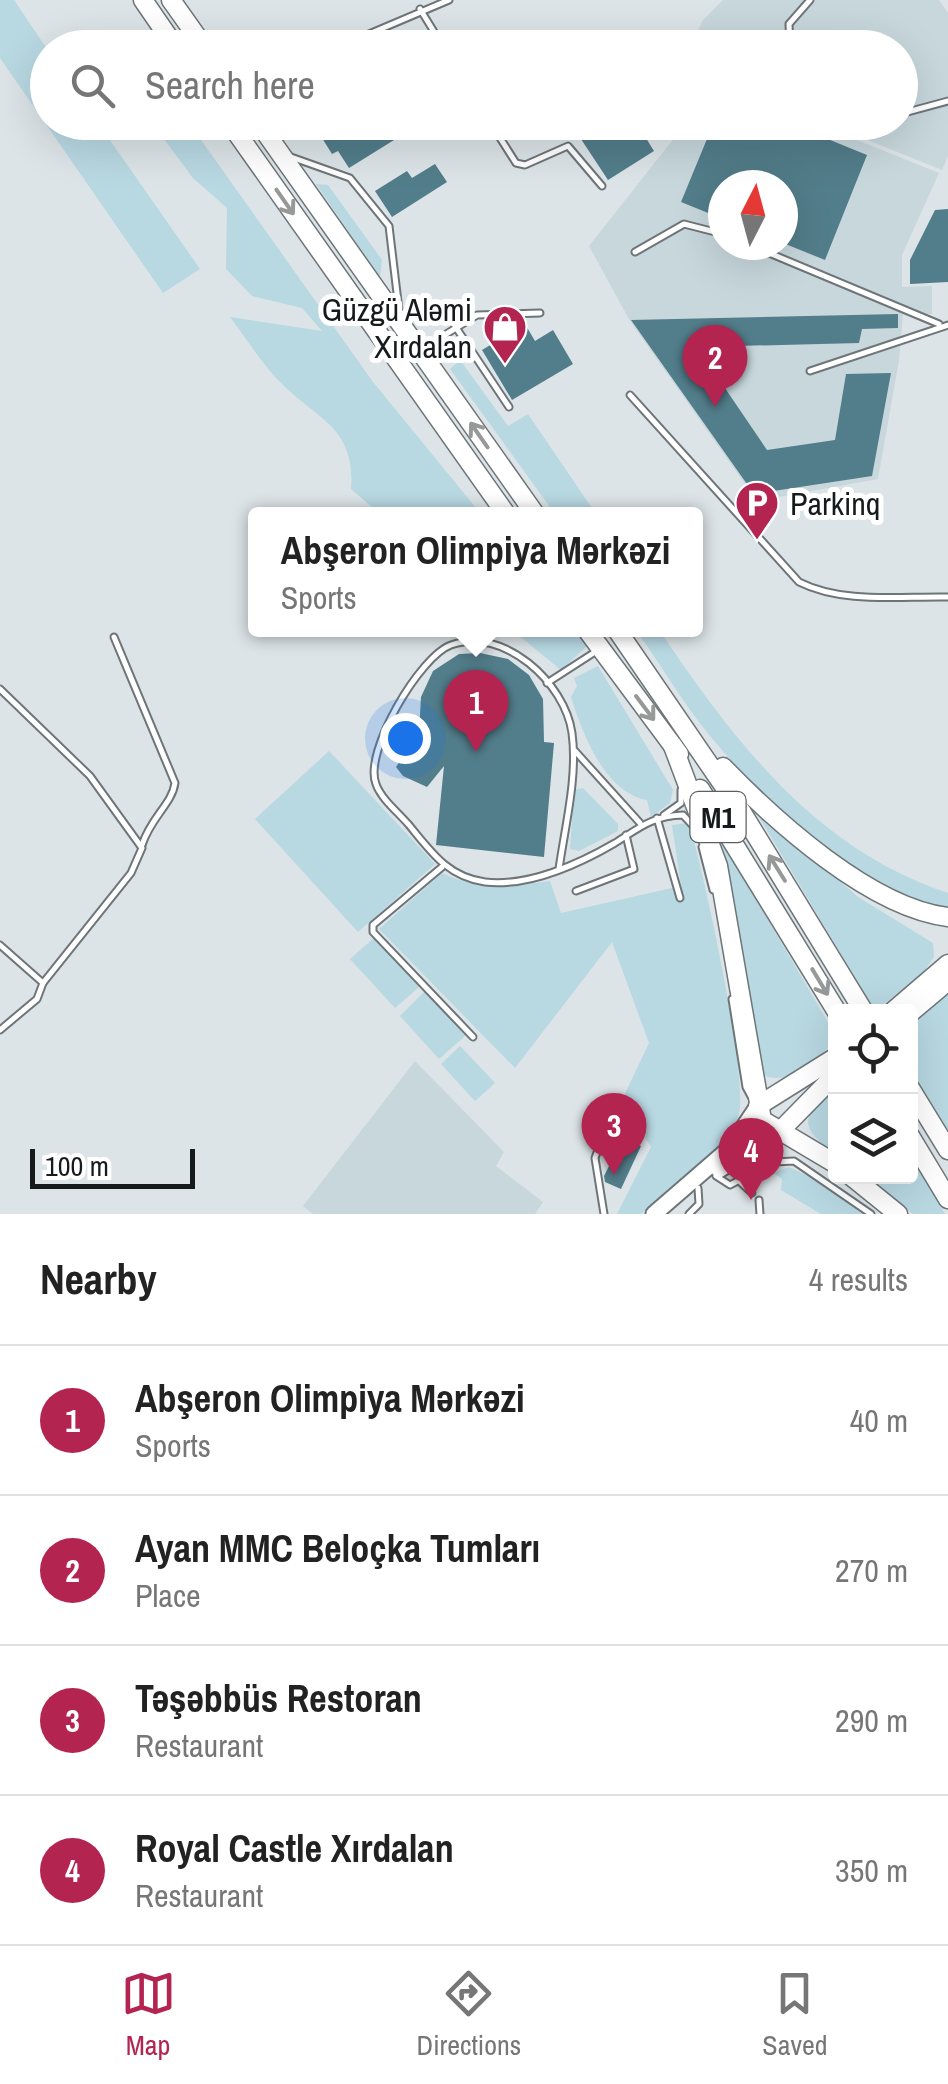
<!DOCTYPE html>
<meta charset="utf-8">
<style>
body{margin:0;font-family:"Archivo Narrow",sans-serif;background:#f2f2f2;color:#222}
.controls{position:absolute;right:30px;bottom:30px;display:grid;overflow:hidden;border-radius:10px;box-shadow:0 10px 40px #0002}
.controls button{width:90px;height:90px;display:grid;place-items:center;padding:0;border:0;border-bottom:2px solid #e0e0e0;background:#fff;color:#222;font:50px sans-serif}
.compass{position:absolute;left:708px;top:170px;width:90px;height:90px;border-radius:50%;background:#fff;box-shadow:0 10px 40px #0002;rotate:6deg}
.scale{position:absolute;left:30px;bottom:25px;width:165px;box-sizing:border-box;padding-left:10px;border:5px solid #171a1b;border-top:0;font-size:28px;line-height:35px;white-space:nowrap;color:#171a1b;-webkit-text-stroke:8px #fff;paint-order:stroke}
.you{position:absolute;left:405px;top:738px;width:35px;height:35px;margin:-25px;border:8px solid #fff;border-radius:50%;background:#1a73e8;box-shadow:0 0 0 15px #1a73e833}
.badge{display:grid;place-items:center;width:65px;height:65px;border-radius:50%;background:#b42451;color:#fff;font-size:32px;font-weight:700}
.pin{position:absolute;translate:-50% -82px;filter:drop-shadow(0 2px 5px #0008)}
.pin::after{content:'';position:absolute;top:52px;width:35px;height:30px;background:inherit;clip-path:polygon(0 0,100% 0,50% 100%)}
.popup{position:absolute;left:248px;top:507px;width:455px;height:130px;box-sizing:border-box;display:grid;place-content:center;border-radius:10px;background:#fff;filter:drop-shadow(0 2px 8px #0005);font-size:32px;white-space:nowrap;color:#767676}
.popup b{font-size:38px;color:#222}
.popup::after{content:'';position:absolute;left:50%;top:100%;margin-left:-20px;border:20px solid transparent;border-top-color:#fff}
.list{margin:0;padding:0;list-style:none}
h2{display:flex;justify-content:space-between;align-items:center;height:130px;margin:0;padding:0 40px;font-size:42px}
h2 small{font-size:32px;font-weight:400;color:#767676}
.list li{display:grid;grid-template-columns:65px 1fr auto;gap:30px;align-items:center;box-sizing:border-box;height:150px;padding:0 40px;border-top:2px solid #e0e0e0}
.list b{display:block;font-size:38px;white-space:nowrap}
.list p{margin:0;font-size:32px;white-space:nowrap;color:#767676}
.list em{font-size:32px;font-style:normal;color:#767676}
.icon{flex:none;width:55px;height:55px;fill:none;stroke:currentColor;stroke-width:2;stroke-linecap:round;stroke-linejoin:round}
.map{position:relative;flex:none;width:948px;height:1214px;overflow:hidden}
.search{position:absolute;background:#fff;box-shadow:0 10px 40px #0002;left:30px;right:30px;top:30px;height:110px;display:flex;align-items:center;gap:25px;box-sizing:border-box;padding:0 35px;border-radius:55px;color:#767676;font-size:38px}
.sheet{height:730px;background:#fff}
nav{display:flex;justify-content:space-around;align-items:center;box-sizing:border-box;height:140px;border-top:2px solid #e0e0e0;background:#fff;font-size:28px;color:#767676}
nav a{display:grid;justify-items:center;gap:5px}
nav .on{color:#b42451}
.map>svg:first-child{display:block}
</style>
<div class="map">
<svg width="948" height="1214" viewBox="0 0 948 1214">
<rect width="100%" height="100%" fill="#dce4e7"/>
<g fill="#c7d7dc" fill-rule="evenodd">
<polygon points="723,0 939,0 948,13 948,156 942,170 825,123 900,122 900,48 689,48 703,20"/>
<path d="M 686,123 L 815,123 L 939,173 L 902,255 L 902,287 L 932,286 L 932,314 L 903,314 L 899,360 L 878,479 L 757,501 L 630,321 L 589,246 ZM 723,185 L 783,185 L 783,245 L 723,245 Z"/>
<polygon points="415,1061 504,1152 496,1166 543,1202 535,1214 313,1214 303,1206"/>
</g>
<g fill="#b8d8e2">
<polygon points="0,0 14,0 47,49 48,122 98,123 200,269 163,293 0,58"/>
<path d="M 152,123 L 189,123 L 373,382 L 481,514 L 380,514 L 351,489 C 356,429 319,420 283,385 C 263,366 247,339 230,317 L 322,331 L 302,308 L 252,296 L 226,269 L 227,208 L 193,178 Z"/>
<polygon points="316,184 328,185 382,260 380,277"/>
<polygon points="460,360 508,426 528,414 596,514 555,514 450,369"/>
<polygon points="512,630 574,630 587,646 561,670"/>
<path d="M 636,630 L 659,630 C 735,742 815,849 948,893 L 948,909 C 863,890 765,803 710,736 C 683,703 661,665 636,630 Z"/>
<path d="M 598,666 L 673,790 L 670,803 L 651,817 L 647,800 C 605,793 582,733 571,697 L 577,686 L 574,678 Z"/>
<polygon points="329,751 435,864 358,932 255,819"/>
<polygon points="583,788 618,824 618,831 579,851 570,849 574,790"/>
<polygon points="750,802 858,897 933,943 934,957 922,974 875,1011"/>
<path d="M 689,823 C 702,865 751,1085 738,1117 C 722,1157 673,1187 641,1214 L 617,1214 L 651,1147 L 621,1102 L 649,1043 L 612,942 L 515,1068 L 379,929 L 442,873 C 480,891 511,886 550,881 L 561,913 L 681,886 L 672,825 Z"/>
<path d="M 718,835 L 835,1034 L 835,1042 C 813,1060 792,1087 762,1075 Z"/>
<polygon points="375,937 419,987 395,1008 350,959"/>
<polygon points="426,990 466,1035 439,1059 400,1016"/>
<polygon points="948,995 948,1133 911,1070 910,1022"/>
<polygon points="460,1046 495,1083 475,1101 441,1064"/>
<path d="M 835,1082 L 835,1154 C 794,1123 805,1117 835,1082 Z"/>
<polygon points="911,1156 945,1214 913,1214 864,1177 910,1176"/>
<polygon points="789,1167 823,1183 862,1214 821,1214 781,1190 782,1179 774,1173"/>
</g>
<g fill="#527d8a">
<polygon points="312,122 423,122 349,168 338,151 332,154"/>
<polygon points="600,122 636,122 654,151 608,180 579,136"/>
<polygon points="714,122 786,122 867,155 825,260 783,243 783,185 723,185 723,219 681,202"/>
<polygon points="435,164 447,182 392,217 375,191 407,171 412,178"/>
<polygon points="948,209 948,282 910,284 910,260 935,210"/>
<polygon points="898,314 898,328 862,329 859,343 697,347 767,450 835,440 846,374 891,373 872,476 754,494 631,320"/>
<polygon points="525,324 535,341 553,330 573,364 512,400 482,350"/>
<polygon points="480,653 508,659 529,675 543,699 544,742 554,743 544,857 436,845 444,766 427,787 403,776 396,767 400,761 395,738 419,733 421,697 433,671 459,654"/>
<polygon points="623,1138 641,1146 621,1189 605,1182 604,1176"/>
</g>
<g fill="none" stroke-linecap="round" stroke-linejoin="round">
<defs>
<g id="service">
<polyline points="420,9 444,48"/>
<polyline points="336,48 449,0"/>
<polyline points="790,48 789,24 810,0"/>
<polyline points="900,114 948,101"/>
<polyline points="490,122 516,163 525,165 568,146 602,186"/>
<polyline points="291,157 350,178 389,226 399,310"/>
<polyline points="750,245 939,324"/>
<polyline points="635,252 684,224 723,234"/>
<polyline points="455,326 509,407"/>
<polyline points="422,349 477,315 540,313"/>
<polyline points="810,371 948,325"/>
<path d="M 630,395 L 799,582 C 843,604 899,596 948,597"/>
<path d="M 114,637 L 175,783 C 172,804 151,817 142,845"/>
<polyline points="547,683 595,652"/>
<polyline points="0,689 90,776 142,848 131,873 43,983"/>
<polyline points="575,751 640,823"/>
<polyline points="664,815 681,803 681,790"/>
<polyline points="657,818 680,898"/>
<polyline points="702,847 713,890"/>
<polyline points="442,867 373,925 373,932 473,1037"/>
<path d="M 559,869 C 565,826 578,776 572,733 C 565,683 504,626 451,645 C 420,656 363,752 376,784 C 381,799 399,813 409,825 C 431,852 448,877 485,882 C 528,887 579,864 615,843 C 639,828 652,816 683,815 L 695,828"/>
<polyline points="576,891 634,869 626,835"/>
<polyline points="0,945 43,983 37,999 0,1030"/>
<polyline points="732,999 746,1087 753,1100"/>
<polyline points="716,1176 730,1185 774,1162 794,1161 871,1214"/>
<polyline points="739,1181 752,1193"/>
<polyline points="759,1200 760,1214"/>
<polyline points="604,1214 595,1158 616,1099"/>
<polyline points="689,1214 699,1204 698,1188"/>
</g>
<g id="secondary">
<polyline points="719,1170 779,1132"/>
<polyline points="654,1214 729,1149 758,1106"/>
</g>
<g id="trunk">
<polyline points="143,0 176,48"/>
<polyline points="171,0 205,48"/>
<polyline points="229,122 506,514"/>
<polyline points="258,122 535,514"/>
<polyline points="587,630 679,754"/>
<polyline points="617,630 741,811 864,1012"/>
<polyline points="673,746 718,866 762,1120 836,1164"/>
<path d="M 723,767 C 775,821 871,908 948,917"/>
<polyline points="700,789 837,1012"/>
<polyline points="892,1012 948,964"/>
<polyline points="910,1013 948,981"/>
<polyline points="910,1088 948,1150"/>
<polyline points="758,1106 836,1057"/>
<polyline points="779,1132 836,1074"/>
<polyline points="910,1136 948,1199"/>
<polyline points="851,1176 898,1214"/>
</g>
</defs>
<use href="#service" stroke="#6e7578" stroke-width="9"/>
<use href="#secondary" stroke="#6e7578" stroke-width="19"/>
<use href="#trunk" stroke="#6e7578" stroke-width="21"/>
<use href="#service" stroke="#fff" stroke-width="5"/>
<use href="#secondary" stroke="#fff" stroke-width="15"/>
<use href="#trunk" stroke="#fff" stroke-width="18"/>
</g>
<defs><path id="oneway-shaft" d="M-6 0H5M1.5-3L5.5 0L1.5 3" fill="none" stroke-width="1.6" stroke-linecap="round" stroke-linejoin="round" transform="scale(2.5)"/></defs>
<g stroke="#979898">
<use href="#oneway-shaft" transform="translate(285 202) rotate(55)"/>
<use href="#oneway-shaft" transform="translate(479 435) rotate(-125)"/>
<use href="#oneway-shaft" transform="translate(645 708) rotate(53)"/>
<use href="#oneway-shaft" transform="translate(777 868) rotate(-122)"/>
<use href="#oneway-shaft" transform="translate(820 982) rotate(59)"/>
</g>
<defs>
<symbol id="shop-pin" viewBox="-11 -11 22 30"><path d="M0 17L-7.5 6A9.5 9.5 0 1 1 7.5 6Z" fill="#b42451" stroke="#fff"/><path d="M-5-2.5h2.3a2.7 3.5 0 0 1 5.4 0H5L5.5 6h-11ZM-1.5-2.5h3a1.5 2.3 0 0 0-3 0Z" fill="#fff"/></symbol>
<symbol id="parking-pin" viewBox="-11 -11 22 30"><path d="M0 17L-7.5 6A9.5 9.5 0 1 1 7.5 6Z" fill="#b42451" stroke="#fff"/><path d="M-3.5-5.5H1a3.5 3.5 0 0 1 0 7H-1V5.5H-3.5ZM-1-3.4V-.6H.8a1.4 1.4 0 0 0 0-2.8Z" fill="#fff"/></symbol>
</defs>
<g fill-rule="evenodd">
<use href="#shop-pin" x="480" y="302" width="50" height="68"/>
<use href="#parking-pin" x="732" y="478" width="50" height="68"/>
</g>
<g text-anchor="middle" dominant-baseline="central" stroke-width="10" stroke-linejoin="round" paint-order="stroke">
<rect fill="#fff" stroke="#5d5f5f" stroke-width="2.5" x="690.5" y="792" width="55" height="50" rx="8"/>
<g font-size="30" font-weight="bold" fill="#171a1b">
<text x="718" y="817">M1</text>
</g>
<g font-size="32" fill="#171a1b" stroke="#fff" text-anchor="end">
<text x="472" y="309">Güzgü Aləmi<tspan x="472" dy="37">Xırdalan</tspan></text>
<text x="790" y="503" text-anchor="start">Parkinq</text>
</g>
</g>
</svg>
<div class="controls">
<button><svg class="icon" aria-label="locate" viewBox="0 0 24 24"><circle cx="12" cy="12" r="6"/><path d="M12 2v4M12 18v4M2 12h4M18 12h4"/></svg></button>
<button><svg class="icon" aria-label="layers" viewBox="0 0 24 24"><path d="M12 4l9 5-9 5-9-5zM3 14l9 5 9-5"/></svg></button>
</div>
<svg class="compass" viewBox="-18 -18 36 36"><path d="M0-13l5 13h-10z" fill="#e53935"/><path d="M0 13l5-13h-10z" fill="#767676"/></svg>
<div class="scale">100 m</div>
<div class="you"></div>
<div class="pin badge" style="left:476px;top:752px">1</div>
<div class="popup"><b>Abşeron Olimpiya Mərkəzi</b>Sports</div>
<div class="pin badge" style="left:715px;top:407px">2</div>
<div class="pin badge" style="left:614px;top:1175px">3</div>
<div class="pin badge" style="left:751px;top:1200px">4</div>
<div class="search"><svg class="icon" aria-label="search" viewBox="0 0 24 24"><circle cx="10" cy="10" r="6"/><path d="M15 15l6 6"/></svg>Search here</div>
</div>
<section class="sheet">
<h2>Nearby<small>4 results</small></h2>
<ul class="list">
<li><span class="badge">1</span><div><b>Abşeron Olimpiya Mərkəzi</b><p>Sports</p></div><em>40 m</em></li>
<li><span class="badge">2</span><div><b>Ayan MMC Beloçka Tumları</b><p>Place</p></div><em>270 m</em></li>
<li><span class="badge">3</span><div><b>Təşəbbüs Restoran</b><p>Restaurant</p></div><em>290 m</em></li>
<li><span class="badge">4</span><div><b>Royal Castle Xırdalan</b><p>Restaurant</p></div><em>350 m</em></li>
</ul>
</section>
<nav>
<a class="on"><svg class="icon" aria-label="map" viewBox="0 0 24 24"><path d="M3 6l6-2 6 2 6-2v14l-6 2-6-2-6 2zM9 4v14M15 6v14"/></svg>Map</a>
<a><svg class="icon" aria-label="directions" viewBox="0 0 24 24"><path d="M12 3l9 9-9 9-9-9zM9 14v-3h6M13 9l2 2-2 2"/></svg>Directions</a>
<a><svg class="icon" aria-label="saved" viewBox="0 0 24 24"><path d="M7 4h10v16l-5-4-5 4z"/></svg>Saved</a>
</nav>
